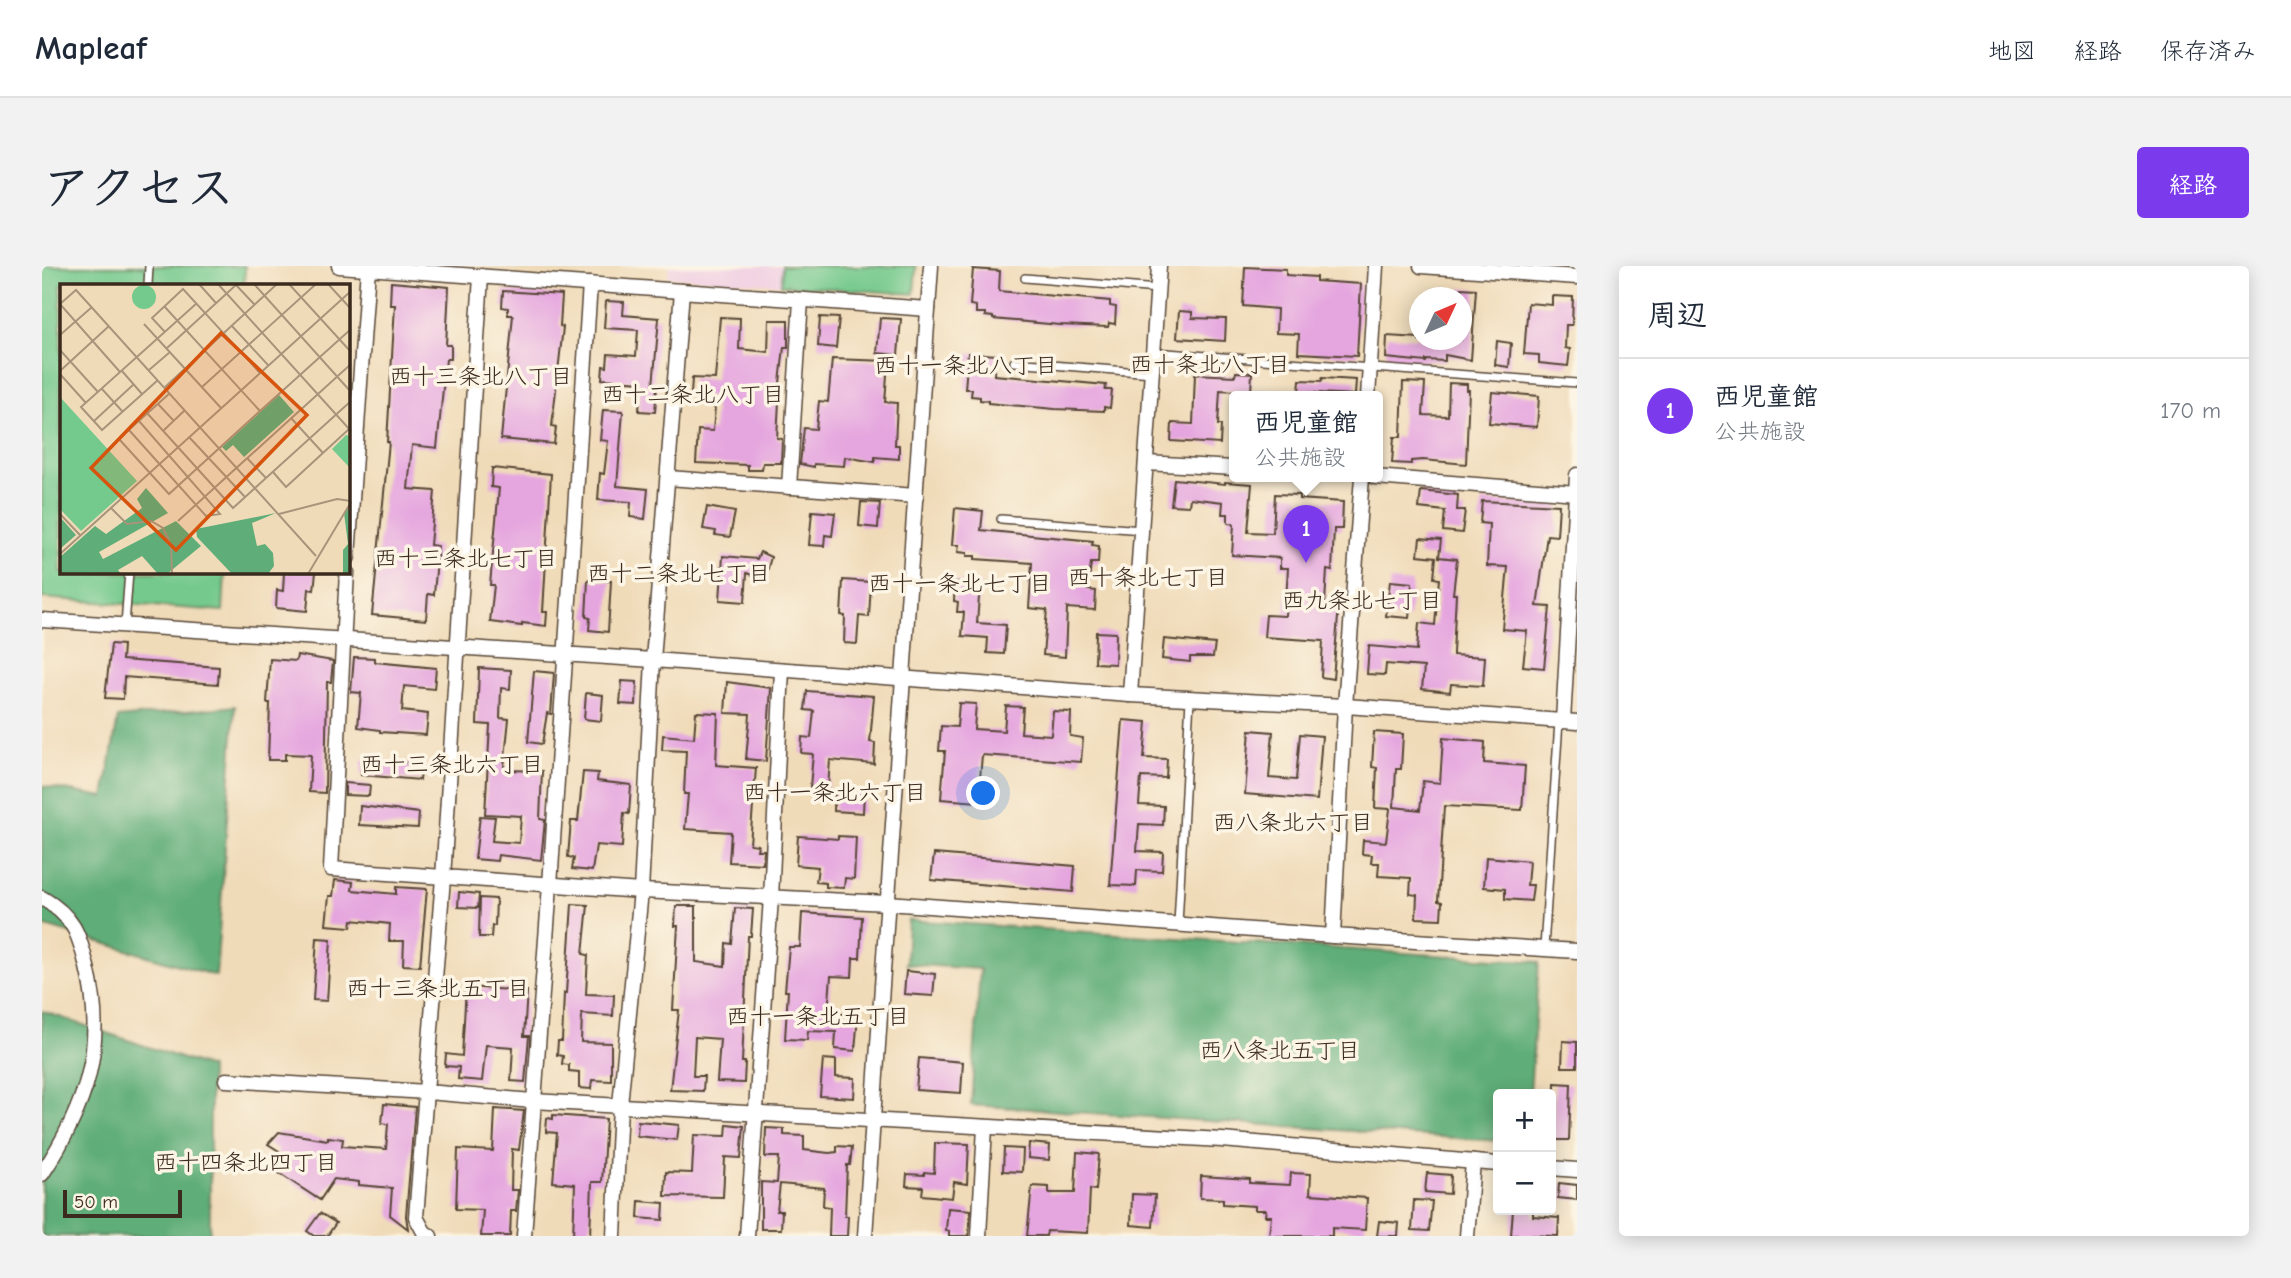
<!DOCTYPE html>
<html lang="ja">
<meta charset="utf-8">
<style>
body{margin:0;font-family:"Comic Neue","Klee One",sans-serif;background:#f2f2f3;color:#1f2937}
.controls{position:absolute;right:21px;bottom:21px;display:grid;overflow:hidden;border-radius:7px;box-shadow:0 4px 18px #0003}
.controls button{width:63px;height:63px;display:grid;place-items:center;padding:0;border:0;border-bottom:2px solid #e0e1e3;background:#fff;color:#1f2937;font:35px sans-serif}
.compass{position:absolute;left:1367px;top:21px;width:63px;height:63px;border-radius:50%;background:#fff;box-shadow:0 4px 18px #0003;rotate:46deg}
.scale{position:absolute;left:21px;bottom:18px;width:119px;box-sizing:border-box;padding-left:7px;border:4px solid #3b2a1e;border-top:0;font-size:19px;line-height:24px;white-space:nowrap;color:#3b2a1e;-webkit-text-stroke:5px #fcf5e5;paint-order:stroke}
.you{position:absolute;left:942px;top:528px;width:24px;height:24px;margin:-18px;border:5px solid #fff;border-radius:50%;background:#1a73e8;box-shadow:0 0 0 10px #1a73e833}
.badge{display:grid;place-items:center;width:46px;height:46px;border-radius:50%;background:#7c3aed;color:#fff;font-size:23px;font-weight:700}
.pin{position:absolute;translate:-50% -58px;filter:drop-shadow(0 2px 4px #0008)}
.pin::after{content:'';position:absolute;top:37px;width:24px;height:21px;background:inherit;clip-path:polygon(0 0,100% 0,50% 100%)}
.popup{position:absolute;left:1187px;top:125px;width:154px;height:91px;box-sizing:border-box;display:grid;place-content:center;border-radius:7px;background:#fff;filter:drop-shadow(0 2px 5px #0005);font-size:23px;white-space:nowrap;color:#747a83}
.popup b{font-size:26px;color:#1f2937}
.popup::after{content:'';position:absolute;left:50%;top:100%;margin-left:-14px;border:14px solid transparent;border-top-color:#fff}
.list{margin:0;padding:0;list-style:none}
h2{display:flex;justify-content:space-between;align-items:center;height:91px;margin:0;padding:0 28px;font-size:30px}
h2 small{font-size:23px;font-weight:400;color:#747a83}
.list li{display:grid;grid-template-columns:46px 1fr auto;gap:21px;align-items:center;box-sizing:border-box;height:105px;padding:0 28px;border-top:2px solid #e0e1e3}
.list b{display:block;font-size:26px;white-space:nowrap}
.list p{margin:0;font-size:23px;white-space:nowrap;color:#747a83}
.list em{font-size:23px;font-style:normal;color:#747a83}
.map{position:relative;flex:none;width:1535px;height:970px;overflow:hidden;border-radius:7px}
header{display:flex;align-items:center;gap:42px;box-sizing:border-box;height:98px;padding:0 35px;background:#fff;border-bottom:2px solid #e0e1e3}
header strong{font-size:33px}
nav{display:flex;gap:38px;margin-inline-start:auto;font-size:24px}
.intro{display:flex;align-items:center;justify-content:space-between;box-sizing:border-box;height:168px;padding:0 42px}
h1{margin:0;font-size:49px}
.button{padding:18px 32px;border-radius:7px;background:#7c3aed;color:#fff;font-size:24px;font-weight:700}
main{display:flex;gap:42px;padding:0 42px}
aside{flex:1;background:#fff;border-radius:7px;box-shadow:0 4px 18px #0003}
.map>svg:first-child{display:block}
</style>
<header>
<strong>Mapleaf</strong>
<nav><a>地図</a><a>経路</a><a>保存済み</a></nav>
</header>
<div class="intro"><h1>アクセス</h1><a class="button">経路</a></div>
<main>
<div class="map">
<svg width="1535" height="970" viewBox="0 0 1535 970">
<rect width="100%" height="100%" fill="#fcf5e5"/>
<filter id="ink" filterUnits="userSpaceOnUse"><feTurbulence type="fractalNoise" baseFrequency=".0143" numOctaves="2"/><feDisplacementMap in="SourceGraphic" scale="14" xChannelSelector="R" yChannelSelector="G"/><feConvolveMatrix kernelMatrix="1 2 1 2 8 2 1 2 1" color-interpolation-filters="sRGB"/></filter>
<filter id="wash" filterUnits="userSpaceOnUse"><feTurbulence type="fractalNoise" baseFrequency=".00686" numOctaves="4" result="noise"/><feDisplacementMap in="SourceGraphic" scale="28" xChannelSelector="R" yChannelSelector="G"/><feGaussianBlur stdDeviation="1.57" result="paint"/><feColorMatrix in="noise" values="0 0 0 0 0 0 0 0 0 0 0 0 0 0 0 0 0 1.4 0 .05"/><feComposite in="paint" operator="in"/></filter>
<g filter="url(#wash)">
<rect width="100%" height="100%" fill="#f0dbb9"/>
<polygon fill="#f1d0e3" points="627,0 740,0 739,19 626,11"/>
<g fill="#74c98d" stroke="#587a56" stroke-width="2">
<polygon points="0,0 203,0 202,19 19,19 19,306 183,306 181,345 0,332"/>
<polygon points="740,0 874,0 872,28 739,19"/>
</g>
<g fill="#5fad78" stroke="#4d6c4b" stroke-width="2">
<polygon points="193,440 174,710 0,659 0,520 62,531 76,452"/>
<polygon points="866,654 1497,696 1488,828 1456,828 1456,875 929,839 938,703 864,698"/>
<polygon points="0,745 168,802 168,970 0,970"/>
</g>
<g id="blocks">
<g fill="#e5a6df">
<polygon points="1203,1 1244,3 1244,9 1274,11 1274,15 1319,18 1315,90 1256,87 1257,68 1234,67 1235,43 1201,40"/>
<polygon points="931,3 958,5 957,25 1068,35 1068,40 1074,41 1073,58 1067,57 1066,61 1018,59 951,53 951,51 943,50 943,47 934,47 934,40 928,39"/>
<polygon points="349,16 407,21 404,79 409,79 409,93 404,93 395,182 370,179 366,223 393,225 388,279 396,280 392,329 386,328 384,354 330,349 347,176 345,176 353,39 348,39"/>
<polygon points="1419,22 1434,23 1429,94 1403,89 1403,95 1384,94 1384,96 1344,92 1345,70 1377,72 1377,74 1419,74"/>
<polygon points="461,25 520,29 518,60 521,61 510,160 514,161 512,178 459,173 471,49 466,49 466,42 460,41"/>
<polygon points="1510,30 1531,31 1530,59 1524,59 1523,82 1528,83 1526,100 1497,97 1497,89 1482,88 1486,37 1510,39"/>
<polygon points="564,35 582,36 581,49 617,52 611,120 615,120 613,146 597,145 599,116 560,113 561,100 565,101 566,88 594,90 596,64 562,62"/>
<polygon points="1137,45 1150,46 1150,52 1184,53 1183,75 1135,72"/>
<polygon points="678,51 698,52 697,83 726,86 727,54 746,54 746,81 742,81 738,117 735,172 740,173 739,197 721,197 720,204 706,204 706,199 654,197 656,164 671,165 673,141 669,140 670,131 649,129 650,112 673,113"/>
<polygon points="778,51 797,52 794,82 776,80"/>
<polygon points="838,52 859,53 856,89 835,87"/>
<polygon points="1455,75 1469,77 1467,101 1453,99"/>
<polygon points="926,87 954,89 952,109 1064,119 1063,124 1070,124 1068,142 1062,141 1062,145 1013,143 946,137 946,135 938,134 938,131 929,130 930,123 923,123"/>
<polygon points="790,93 846,95 843,136 855,137 853,179 857,179 857,193 833,191 833,196 803,191 802,200 772,198 772,201 758,198 762,162 774,163 777,135 786,136"/>
<polygon points="1194,106 1210,107 1209,126 1178,124 1176,159 1179,159 1178,178 1129,175 1130,157 1151,158 1153,108 1193,110"/>
<polygon points="1280,112 1314,114 1313,129 1257,126 1258,114 1280,115"/>
<polygon points="1361,116 1383,117 1381,149 1406,150 1407,117 1425,118 1425,124 1427,124 1424,198 1381,194 1369,195 1369,198 1350,197 1352,171 1359,171"/>
<polygon points="1450,126 1497,130 1495,161 1447,157"/>
<polygon points="561,144 581,145 575,220 606,223 603,253 588,251 589,236 556,234 558,207 562,208 566,175 558,174"/>
<polygon points="450,202 509,208 501,346 505,346 504,360 480,357 480,360 448,356 452,319 448,319 457,222 449,221"/>
<polygon points="1132,213 1183,218 1183,216 1210,218 1206,266 1231,267 1233,228 1257,229 1257,233 1301,236 1300,263 1292,263 1290,305 1285,304 1283,337 1297,338 1291,413 1279,411 1281,375 1222,371 1224,349 1243,350 1246,302 1238,302 1238,292 1190,289 1192,258 1186,257 1186,248 1180,248 1181,236 1148,232 1147,240 1129,239"/>
<polygon points="1379,225 1416,229 1415,244 1423,244 1420,267 1401,265 1403,245 1377,242"/>
<polygon points="1440,235 1517,239 1515,270 1505,269 1495,340 1508,341 1502,402 1481,400 1485,365 1460,363 1466,301 1445,300 1447,258 1438,257"/>
<polygon points="819,236 838,237 836,262 817,260"/>
<polygon points="665,241 693,246 688,271 673,269 674,265 661,263"/>
<polygon points="913,242 941,245 939,264 1051,275 1050,279 1057,280 1056,297 1049,297 1046,324 1054,325 1053,344 1025,342 1023,391 1001,389 1005,344 987,342 990,297 933,293 933,290 925,290 925,287 916,286 917,279 910,279"/>
<polygon points="770,245 793,247 790,270 783,269 782,280 767,279"/>
<polygon points="1378,272 1399,274 1397,291 1415,293 1411,328 1414,328 1411,387 1411,389 1443,391 1441,420 1409,418 1408,426 1380,423 1382,401 1344,398 1343,409 1325,408 1327,380 1375,384 1377,357 1393,359 1397,313 1392,312 1394,291 1376,289"/>
<polygon points="718,286 729,291 723,313 705,307 703,336 678,334 681,290 715,293"/>
<polygon points="242,306 274,306 272,324 267,323 265,345 234,342 235,324 241,325"/>
<polygon points="546,314 569,315 566,366 547,364 548,352 544,351"/>
<polygon points="801,314 829,316 827,351 817,350 815,378 802,377 803,350 799,349"/>
<polygon points="1348,315 1370,317 1367,352 1344,350"/>
<polygon points="913,316 938,318 935,357 964,359 962,388 945,387 946,372 920,370 922,346 915,346 916,336 912,335"/>
<polygon points="1054,366 1074,367 1073,398 1053,397"/>
<polygon points="1122,373 1173,378 1171,391 1148,391 1148,396 1120,393"/>
<polygon points="69,378 81,379 80,394 177,401 176,418 82,411 81,433 63,432"/>
<polygon points="255,389 291,395 289,416 285,416 283,527 267,526 269,489 243,488 243,494 226,494 228,437 225,437 228,393 254,395"/>
<polygon points="312,391 333,392 333,396 394,402 392,423 362,420 360,445 386,448 384,469 338,466 338,464 316,461 319,427 309,426"/>
<polygon points="437,402 469,404 468,423 459,422 458,452 467,453 462,501 465,504 500,505 498,553 503,554 499,594 456,589 455,595 433,593 438,550 453,551 450,575 477,577 479,550 443,548 448,459 435,458"/>
<polygon points="492,405 512,407 509,448 505,447 500,478 486,476"/>
<polygon points="580,415 595,416 594,439 578,438"/>
<polygon points="685,416 729,422 724,495 704,493 708,448 683,447"/>
<polygon points="765,425 832,430 828,476 833,477 832,498 788,494 786,522 768,521 771,488 759,487 760,471 769,472 772,445 763,444"/>
<polygon points="544,427 561,429 559,455 542,453"/>
<polygon points="917,437 934,438 932,463 962,465 964,440 981,441 979,467 1009,469 1011,445 1029,446 1028,470 1041,472 1039,496 940,489 936,536 899,533 903,485 897,485 899,460 915,461"/>
<polygon points="654,446 676,447 674,499 714,502 708,578 716,579 715,584 722,584 721,598 687,596 689,566 643,563 646,528 642,528 644,485 620,484 621,469 652,472"/>
<polygon points="1081,454 1105,456 1102,492 1125,493 1124,512 1099,511 1097,539 1122,540 1121,559 1097,558 1095,585 1121,586 1120,605 1095,604 1094,620 1068,619"/>
<polygon points="1208,464 1231,466 1227,512 1254,514 1258,468 1280,470 1275,534 1203,528"/>
<polygon points="1332,466 1361,468 1359,503 1354,503 1352,541 1378,544 1381,515 1398,517 1401,472 1443,476 1442,497 1483,500 1480,544 1402,540 1396,635 1400,636 1399,653 1374,652 1375,629 1368,628 1369,612 1336,610 1337,597 1329,597 1330,589 1320,588 1321,574 1344,576 1348,543 1333,542 1335,502 1330,501"/>
<polygon points="320,493 380,498 378,514 319,509"/>
<polygon points="541,506 556,507 555,515 589,519 587,548 582,547 580,581 554,579 550,605 530,603 532,592 526,591 529,555 536,555"/>
<polygon points="303,517 328,519 327,530 303,529"/>
<polygon points="793,523 822,525 821,547 792,545"/>
<polygon points="318,540 377,547 376,562 317,559"/>
<polygon points="756,570 796,573 796,570 814,571 812,613 803,612 802,622 784,621 784,617 774,616 776,601 754,599"/>
<polygon points="892,588 1033,600 1031,626 889,614"/>
<polygon points="1444,591 1487,595 1485,619 1491,619 1489,635 1463,633 1463,623 1442,621"/>
<polygon points="293,614 311,616 310,624 354,628 354,621 385,623 378,700 361,699 362,675 347,675 348,658 310,654 309,661 284,659 287,630 291,630"/>
<polygon points="417,626 437,628 436,642 416,641"/>
<polygon points="438,632 454,633 453,660 450,660 449,671 437,671"/>
<polygon points="530,638 546,639 541,688 546,689 544,728 572,729 571,750 540,748 539,776 569,777 569,815 550,814 549,823 537,822 537,806 527,805 527,799 520,798 521,790 515,789 516,775 520,775 522,727 524,727"/>
<polygon points="634,640 654,640 654,696 683,700 684,677 690,678 693,642 711,643 709,670 706,670 700,796 703,796 702,817 675,816 678,773 653,771 651,810 662,810 661,825 628,824 637,744 631,744 636,660 633,660"/>
<polygon points="760,647 820,651 818,692 811,692 810,711 789,710 786,747 816,749 813,785 793,783 794,766 766,765 765,774 743,773 746,725 743,725 747,681 758,681"/>
<polygon points="275,672 289,673 285,735 271,734"/>
<polygon points="864,705 893,708 891,730 862,728"/>
<polygon points="424,721 485,725 482,770 487,770 483,816 469,815 471,781 444,779 440,815 416,813 417,801 403,800 404,788 420,790"/>
<polygon points="1521,775 1535,776 1535,801 1520,801"/>
<polygon points="877,792 921,796 919,827 874,824"/>
<polygon points="781,793 794,794 794,811 813,812 812,832 778,830"/>
<polygon points="1513,817 1529,818 1527,874 1511,874"/>
<polygon points="342,838 373,841 364,950 366,963 348,949 350,922 317,919 317,916 292,913 278,934 232,904 239,893 234,889 237,885 226,878 237,866 286,874 286,871 301,873 300,880 344,883 346,858 340,857"/>
<polygon points="453,843 482,845 477,884 470,883 469,924 476,924 474,945 469,945 468,970 439,970 441,944 414,943 416,883 451,885"/>
<polygon points="511,849 564,853 560,916 550,916 548,970 531,970 533,918 511,916 515,867 504,866 505,852 511,853"/>
<polygon points="596,855 637,859 635,874 595,870"/>
<polygon points="685,858 702,860 699,892 683,891 681,931 623,930 624,906 650,907 652,869 684,870"/>
<polygon points="724,862 742,863 742,869 762,870 762,884 787,887 795,886 795,880 810,881 808,899 805,899 803,950 806,950 805,970 787,970 788,941 781,940 782,922 738,918 735,945 740,945 739,963 719,963 719,916 735,917 737,891 723,891"/>
<polygon points="893,877 927,878 925,918 912,916 910,932 880,929 881,921 864,920 865,908 882,909 882,906 892,907"/>
<polygon points="987,877 1008,879 1007,894 986,892"/>
<polygon points="962,882 981,883 980,906 961,905"/>
<polygon points="1035,886 1057,888 1054,924 1048,923 1046,967 1005,965 1004,970 985,970 990,920 1007,921 1007,927 1033,927"/>
<polygon points="1249,907 1269,908 1268,928 1325,932 1323,964 1290,962 1290,970 1227,970 1229,950 1223,950 1224,944 1213,944 1213,940 1181,938 1181,933 1158,932 1159,910 1208,913 1208,917 1248,919"/>
<polygon points="1385,907 1409,909 1408,928 1383,926"/>
<polygon points="1517,917 1535,919 1535,934 1516,932"/>
<polygon points="1090,928 1113,929 1111,961 1089,959"/>
<polygon points="1372,934 1390,935 1387,965 1370,964"/>
<polygon points="597,935 622,937 621,954 596,952"/>
<polygon points="906,942 929,944 927,970 907,970 907,965 904,964"/>
<polygon points="1471,944 1491,944 1491,950 1517,952 1516,970 1469,969"/>
<polygon points="278,947 294,957 285,970 272,970 265,965"/>
<polygon points="1337,955 1357,957 1356,970 1335,970"/>
</g>
</g>
</g>
<g filter="url(#ink)">
<use href="#blocks" fill-opacity="0" stroke="#564535" stroke-width="2"/>
<g fill="none" stroke-linecap="round" stroke-linejoin="round">
<defs>
<g id="lane">
<polyline points="983,12 1116,23"/>
<polyline points="106,19 107,0"/>
<polyline points="1111,86 1535,117"/>
<polyline points="972,96 1110,107"/>
<polyline points="959,253 1100,264"/>
<polyline points="83,359 87,306"/>
<polyline points="1136,658 1148,433"/>
<polyline points="1502,682 1517,455"/>
</g>
<g id="street">
<polyline points="297,0 886,43"/>
<polyline points="1379,0 1535,11"/>
<polyline points="1326,131 1334,0"/>
<polyline points="1104,197 1192,202"/>
<polyline points="1320,211 1303,440 1291,670 1535,685"/>
<polyline points="1333,211 1535,227"/>
<polyline points="626,212 874,230"/>
<polyline points="747,221 759,34"/>
<polyline points="306,291 326,2"/>
<polyline points="305,306 289,603 599,625 846,637 1291,670"/>
<polyline points="0,354 611,394 1088,429 1303,440 1535,456"/>
<polyline points="1088,429 1117,0"/>
<polyline points="1521,455 1535,209"/>
<path d="M 0,632 C 31,650 37,667 45,701 C 65,780 44,841 0,908"/>
<polyline points="184,814 385,826 491,835 1180,874 1456,898"/>
<polyline points="1509,902 1535,904"/>
<polyline points="388,970 382,966 374,951 401,612 439,10"/>
<polyline points="482,970 508,619 548,18"/>
<polyline points="572,970 578,839 599,625 611,394 640,25"/>
<polyline points="705,970 729,632 740,404"/>
<polyline points="823,970 889,0"/>
<polyline points="937,970 943,861"/>
<polyline points="1425,970 1431,896"/>
</g>
</defs>
<use href="#lane" stroke="#564535" stroke-width="10"/>
<use href="#street" stroke="#564535" stroke-width="17"/>
<use href="#lane" stroke="#fff" stroke-width="7"/>
<use href="#street" stroke="#fff" stroke-width="14"/>
</g>
</g>
<g text-anchor="middle" dominant-baseline="central" stroke-width="7" stroke-linejoin="round" paint-order="stroke">
<g font-size="23" fill="#3b2a1e" stroke="#fcf5e5">
<text x="1168" y="98">西十条北八丁目</text>
<text x="924" y="99">西十一条北八丁目</text>
<text x="439" y="110">西十三条北八丁目</text>
<text x="651" y="128">西十二条北八丁目</text>
<text x="424" y="292">西十三条北七丁目</text>
<text x="637" y="307">西十二条北七丁目</text>
<text x="1106" y="311">西十条北七丁目</text>
<text x="918" y="317">西十一条北七丁目</text>
<text x="1320" y="334">西九条北七丁目</text>
<text x="410" y="498">西十三条北六丁目</text>
<text x="793" y="526">西十一条北六丁目</text>
<text x="1251" y="556">西八条北六丁目</text>
<text x="396" y="722">西十三条北五丁目</text>
<text x="776" y="750">西十一条北五丁目</text>
<text x="1238" y="784">西八条北五丁目</text>
<text x="204" y="896">西十四条北四丁目</text>
</g>
</g>
<g transform="translate(18 18)">
<rect width="290" height="290" fill="#f0dbb9"/>
<path d="M72 13a12 12 0 1 1 24 0a12 12 0 1 1-24 0ZM 0,113 L 77,197 L 21,247 L 0,225 ZM 286,151 L 290,152 L 290,184 L 272,165 Z" fill="#74c98d"/>
<path d="M 219,111 L 234,128 L 184,173 L 173,161 L 166,167 L 162,163 ZM 86,204 L 108,229 L 39,268 L 43,275 L 116,237 L 141,262 L 107,290 L 98,290 L 82,272 L 58,286 L 61,290 L 0,290 L 0,273 L 35,242 L 46,250 L 82,224 L 77,215 ZM 290,221 L 290,290 L 283,290 L 283,266 L 288,260 L 284,229 ZM 216,229 L 192,239 L 197,262 L 205,260 L 213,269 L 214,282 L 208,290 L 172,290 L 137,253 L 136,245 ZM 0,233 L 16,251 L 0,265 Z" fill="#5fad78"/>
<path fill="none" stroke="#a8947b" stroke-width="2" d="M 139,0 L 156,19M 158,0 L 291,147M 194,0 L 291,108M 229,0 L 291,68M 268,0 L 291,25M 176,1 L 194,20M 0,20 L 16,6 L 256,272M 0,20 L 60,88M 104,22 L 200,127 L 291,45M 84,40 L 161,124M 171,41 L 208,81M 105,48 L 92,34 L 123,5 L 200,89M 0,51 L 32,23M 107,64 L 177,0M 0,66 L 38,108M 89,86 L 110,68M 0,87 L 49,42M 62,87 L 82,110M 0,90 L 26,119M 98,96 L 42,146 L 21,123 L 137,19M 105,103 L 217,0M 142,103 L 256,0M 42,105 L 62,127M 98,120 L 113,136M 87,129 L 173,224 L 291,117M 231,134 L 263,169M 34,137 L 74,100M 69,146 L 146,232 L 160,230 L 79,137M 103,147 L 125,126M 129,153 L 185,213M 59,155 L 109,210 L 200,127M 53,160 L 110,109M 187,174 L 206,194M 213,188 L 226,203 L 289,145M 51,224 L 67,240 L 91,237 L 103,244 L 111,261 L 112,290M 0,230 L 20,251M 219,230 L 277,215 L 291,217M 118,237 L 291,80M 0,270 L 291,7M 248,290 L 291,218"/>
<path fill="#d7540e" fill-opacity="0.15" stroke="#d7540e" stroke-width="3.5" d="M 161,49 L 247,131 L 116,266 L 31,184 Z"/>
<rect width="290" height="290" fill="none" stroke="#3b2a1e" stroke-width="3.5"/>
</g>
</svg>
<div class="controls">
<button>+</button>
<button>−</button>
</div>
<svg class="compass" viewBox="-18 -18 36 36"><path d="M0-13l5 13h-10z" fill="#e53935"/><path d="M0 13l5-13h-10z" fill="#747a83"/></svg>
<div class="scale">50 m</div>
<div class="you"></div>
<div class="pin badge" style="left:1264px;top:297px">1</div>
<div class="popup"><b>西児童館</b>公共施設</div>
</div>
<aside>
<h2>周辺<small></small></h2>
<ul class="list">
<li><span class="badge">1</span><div><b>西児童館</b><p>公共施設</p></div><em>170 m</em></li>
</ul>
</aside>
</main>
